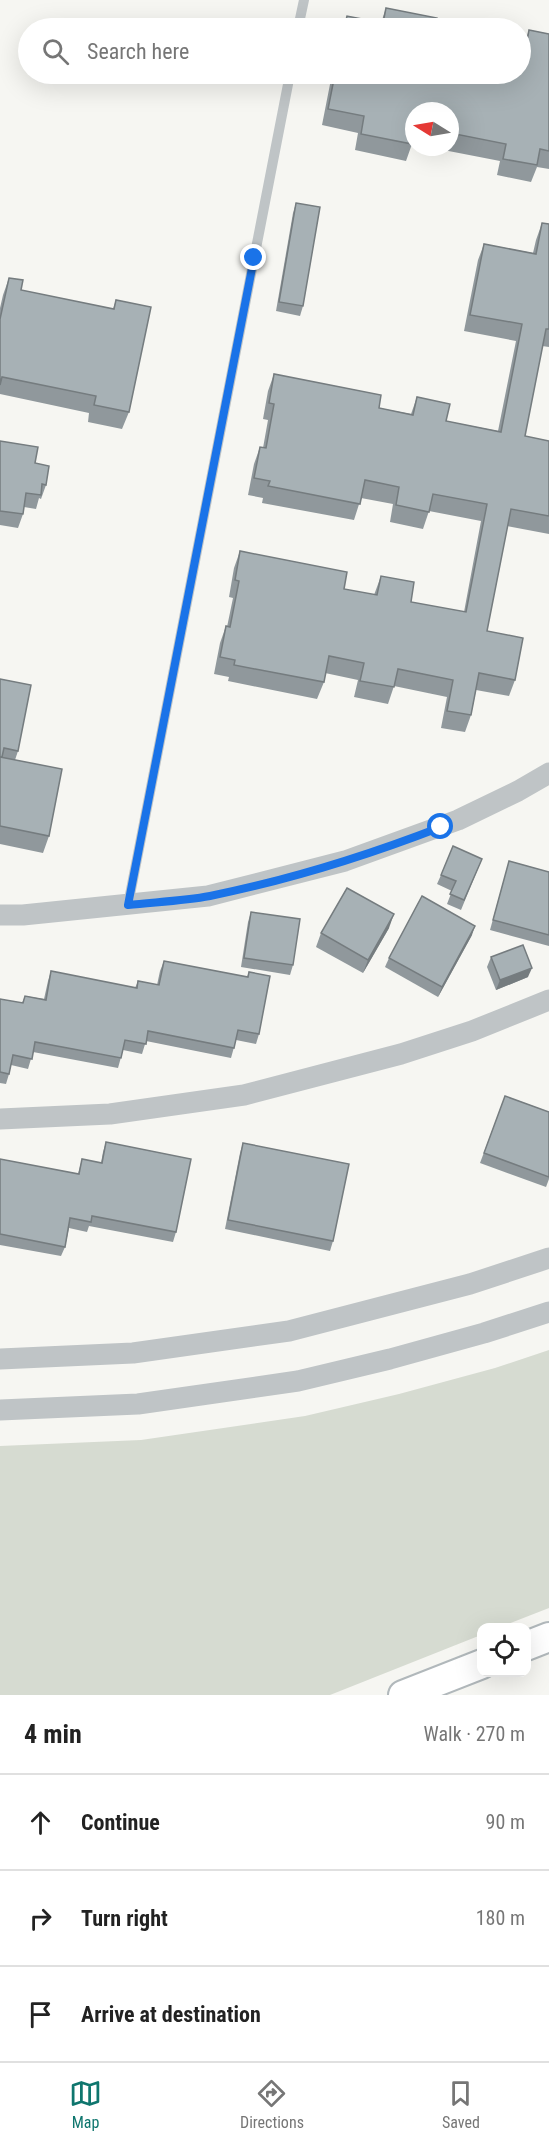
<!DOCTYPE html>
<meta charset="utf-8">
<style>
body{margin:0;font-family:"Roboto Condensed",sans-serif;background:#f2f2f2;color:#222}
.controls{position:absolute;right:18px;bottom:18px;display:grid;overflow:hidden;border-radius:12px;box-shadow:0 6px 24px #0002}
.controls button{width:54px;height:54px;display:grid;place-items:center;padding:0;border:0;border-bottom:2px solid #e0e0e0;background:#fff;color:#222;font:30px sans-serif}
.compass{position:absolute;left:405px;top:102px;width:54px;height:54px;border-radius:50%;background:#fff;box-shadow:0 6px 24px #0002;rotate:281deg}
.stop{position:absolute;width:18px;height:18px;margin:-14px;border:4px solid #1a73e8;border-radius:50%;background:#fff}
.stop.end{background:#1a73e8;border-color:#fff;box-shadow:0 2px 6px #0008}
.list{margin:0;padding:0;list-style:none}
h2{display:flex;justify-content:space-between;align-items:center;height:78px;margin:0;padding:0 24px;font-size:26px}
h2 small{font-size:20px;font-weight:400;color:#767676}
.list li{display:grid;grid-template-columns:39px 1fr auto;gap:18px;align-items:center;box-sizing:border-box;height:96px;padding:0 24px;border-top:2px solid #e0e0e0}
.list b{display:block;font-size:22px;white-space:nowrap}
.list em{font-size:20px;font-style:normal;color:#767676}
.icon{flex:none;width:33px;height:33px;fill:none;stroke:currentColor;stroke-width:2;stroke-linecap:round;stroke-linejoin:round}
.map{position:relative;flex:none;width:549px;height:1695px;overflow:hidden}
.search{position:absolute;background:#fff;box-shadow:0 6px 24px #0002;left:18px;right:18px;top:18px;height:66px;display:flex;align-items:center;gap:15px;box-sizing:border-box;padding:0 21px;border-radius:33px;color:#767676;font-size:22px}
.sheet{height:366px;background:#fff}
nav{display:flex;justify-content:space-around;align-items:center;box-sizing:border-box;height:84px;border-top:2px solid #e0e0e0;background:#fff;font-size:16px;color:#767676}
nav a{display:grid;justify-items:center;gap:3px}
nav .on{color:#0f766e}
.map>svg:first-child{display:block}
</style>
<div class="map">
<svg width="549" height="1695" viewBox="0 0 549 1695">
<rect width="100%" height="100%" fill="#f6f6f2"/>
<polygon fill="#d6dbd1" points="549,1350 549,1608 500,1627 482,1628 481,1635 330,1695 0,1695 0,1446 141,1440 305,1416 399,1394 495,1368"/>
<g fill="none" stroke-linecap="round" stroke-linejoin="round">
<defs>
<g id="secondary">
<polyline points="526,1646 549,1637"/>
<polyline points="403,1695 482,1664"/>
</g>
</defs>
<use href="#secondary" stroke="#b1b8bb" stroke-width="32"/>
<g stroke="#bfc4c6" stroke-width="10">
<polyline points="298,28 304,0"/>
<polyline points="128,905 290,74"/>
</g>
<g stroke="#bfc4c6" stroke-width="21">
<polyline points="0,915 23,915 208,896 345,861 458,820 518,791 549,773"/>
<polyline points="0,1119 110,1114 244,1095 401,1054 472,1031 549,1000"/>
<polyline points="0,1359 133,1353 289,1331 470,1284 549,1258"/>
<polyline points="0,1410 138,1404 298,1381 390,1359 484,1333 549,1312"/>
</g>
<use href="#secondary" stroke="#fff" stroke-width="28"/>
</g>
<g fill="#90989c">
<polygon points="386,8 435,28 342,28 347,16 381,23"/>
<polygon points="529,30 549,34 549,169 537,167 531,182 497,175 500,161 428,147 450,147 450,111 414,111 414,144 412,144 406,161 355,150 358,133 322,125 332,74 520,74 522,51"/>
<polygon points="296,203 303,306 300,316 276,311 293,213"/>
<polygon points="542,223 549,224 549,347 542,346 525,436 549,441 549,534 507,526 487,631 515,680 509,696 476,690 471,715 465,732 441,728 447,697 394,686 388,704 354,697 358,680 325,673 324,682 317,699 228,681 229,677 214,674 220,643 226,626 227,627 233,598 229,597 234,568 240,551 344,589 374,595 381,576 411,602 464,612 481,521 429,511 423,529 390,522 393,504 361,498 354,520 262,503 263,498 248,495 254,464 260,447 263,448 268,420 263,419 268,391 274,374 379,408 411,414 417,397 446,421 498,431 516,341 464,331 478,260 484,244 533,253 536,240"/>
<polygon points="9,278 21,290 113,309 116,300 129,412 122,429 88,422 89,413 0,394 0,308 3,295"/>
<polygon points="0,441 35,463 46,485 41,499 39,498 36,509 24,507 23,514 18,528 0,525"/>
<polygon points="0,679 18,751 15,760 49,836 43,853 0,844"/>
<polygon points="482,859 461,910 447,904 452,891 437,884 441,875"/>
<polygon points="509,861 549,872 549,946 490,930"/>
<polygon points="251,912 293,965 290,975 241,967 248,922"/>
<polygon points="389,928 363,973 316,947 321,933"/>
<polygon points="472,935 438,997 385,967 389,958"/>
<polygon points="491,957 528,977 496,990 487,967"/>
<polygon points="164,961 247,977 249,972 259,1034 256,1044 236,1040 231,1058 146,1041 142,1054 123,1050 118,1068 33,1052 28,1069 11,1065 9,1074 6,1084 0,1083 0,999 22,1003 25,996 44,999 48,981 51,971 135,988 138,981 157,985 160,971"/>
<polygon points="505,1096 549,1112 549,1179 546,1187 480,1163"/>
<polygon points="106,1142 176,1232 173,1242 89,1226 87,1232 69,1228 65,1247 61,1256 0,1245 0,1159 78,1174 82,1159 101,1163 103,1152"/>
<polygon points="243,1143 333,1241 330,1251 225,1229 240,1153"/>
</g>
<g fill="#757c7f">
<polygon points="394,914 389,928 363,973 368,960"/>
<polygon points="475,926 472,935 438,997 442,987"/>
<polygon points="532,968 528,977 496,990 500,980"/>
</g>
<g fill="#a7b1b5" stroke="#757c7f" stroke-width="1.5">
<polygon points="386,8 437,18 435,28 344,28 347,16 383,23"/>
<polygon points="529,30 549,34 549,151 540,149 537,165 503,159 506,144 450,133 450,111 414,111 414,135 412,144 361,134 364,116 328,109 335,74 520,74 520,51 525,51"/>
<polygon points="296,203 320,207 303,306 279,302"/>
<polygon points="542,223 549,224 549,329 546,329 525,436 549,441 549,516 511,509 487,631 523,638 515,680 479,673 471,715 447,711 453,680 398,669 394,687 360,681 364,663 329,656 324,682 234,665 235,660 220,657 226,626 230,627 239,581 235,580 240,551 347,572 344,589 377,595 381,576 414,582 411,602 466,612 487,504 433,494 429,512 396,505 399,487 365,480 360,504 268,486 270,481 254,478 260,447 266,448 274,404 269,403 274,374 381,395 379,408 413,415 417,397 450,404 446,421 501,432 522,324 470,315 484,244 536,254"/>
<polygon points="9,278 23,280 21,290 114,309 116,300 151,307 129,412 94,405 96,396 2,377 0,385 0,319"/>
<polygon points="0,441 38,447 35,463 49,466 46,485 42,484 41,495 26,493 23,514 0,511"/>
<polygon points="0,679 31,685 18,751 4,748 2,757 0,757"/>
<polygon points="0,757 62,769 49,836 0,826"/>
<polygon points="453,846 482,859 464,900 450,894 456,881 441,875"/>
<polygon points="509,861 549,872 549,935 493,920"/>
<polygon points="347,888 394,914 368,960 321,933"/>
<polygon points="422,896 475,926 442,987 389,958"/>
<polygon points="251,912 300,919 293,965 244,958"/>
<polygon points="523,945 532,968 500,980 491,957"/>
<polygon points="164,961 248,977 249,972 270,976 259,1034 238,1030 234,1048 148,1031 146,1044 125,1040 121,1058 35,1042 32,1059 13,1055 9,1074 0,1072 0,999 23,1003 25,996 46,1000 51,971 137,988 138,981 159,985"/>
<polygon points="505,1096 549,1112 549,1177 484,1153"/>
<polygon points="106,1142 191,1159 176,1232 92,1216 91,1222 70,1218 65,1247 0,1234 0,1159 79,1174 82,1159 102,1163"/>
<polygon points="243,1143 349,1164 333,1241 228,1220"/>
</g>
<g fill="none" stroke-linecap="round" stroke-linejoin="round">
<path stroke="#1a73e8" stroke-width="8" d="M 254,258 L 128,905 C 155,902 183,901 210,896 C 289,880 366,856 441,827"/>
</g>
</svg>
<div class="controls">
<button><svg class="icon" aria-label="locate" viewBox="0 0 24 24"><circle cx="12" cy="12" r="6"/><path d="M12 2v4M12 18v4M2 12h4M18 12h4"/></svg></button>
</div>
<svg class="compass" viewBox="-18 -18 36 36"><path d="M0-13l5 13h-10z" fill="#e53935"/><path d="M0 13l5-13h-10z" fill="#767676"/></svg>
<div class="stop" style="left:441px;top:827px"></div>
<div class="stop end" style="left:254px;top:258px"></div>
<div class="search"><svg class="icon" aria-label="search" viewBox="0 0 24 24"><circle cx="10" cy="10" r="6"/><path d="M15 15l6 6"/></svg>Search here</div>
</div>
<section class="sheet">
<h2>4 min<small>Walk · 270 m</small></h2>
<ul class="list">
<li><svg class="icon" aria-label="ahead" viewBox="0 0 24 24"><path d="M12 20V5M6 11l6-6 6 6"/></svg><div><b>Continue</b></div><em>90 m</em></li>
<li><svg class="icon" aria-label="right" viewBox="0 0 24 24"><path d="M7 20v-9h11M14 6l5 5-5 5"/></svg><div><b>Turn right</b></div><em>180 m</em></li>
<li><svg class="icon" aria-label="arrive" viewBox="0 0 24 24"><path d="M6 21V4h12l-3 4 3 4H6"/></svg><div><b>Arrive at destination</b></div></li>
</ul>
</section>
<nav>
<a class="on"><svg class="icon" aria-label="map" viewBox="0 0 24 24"><path d="M3 6l6-2 6 2 6-2v14l-6 2-6-2-6 2zM9 4v14M15 6v14"/></svg>Map</a>
<a><svg class="icon" aria-label="directions" viewBox="0 0 24 24"><path d="M12 3l9 9-9 9-9-9zM9 14v-3h6M13 9l2 2-2 2"/></svg>Directions</a>
<a><svg class="icon" aria-label="saved" viewBox="0 0 24 24"><path d="M7 4h10v16l-5-4-5 4z"/></svg>Saved</a>
</nav>
